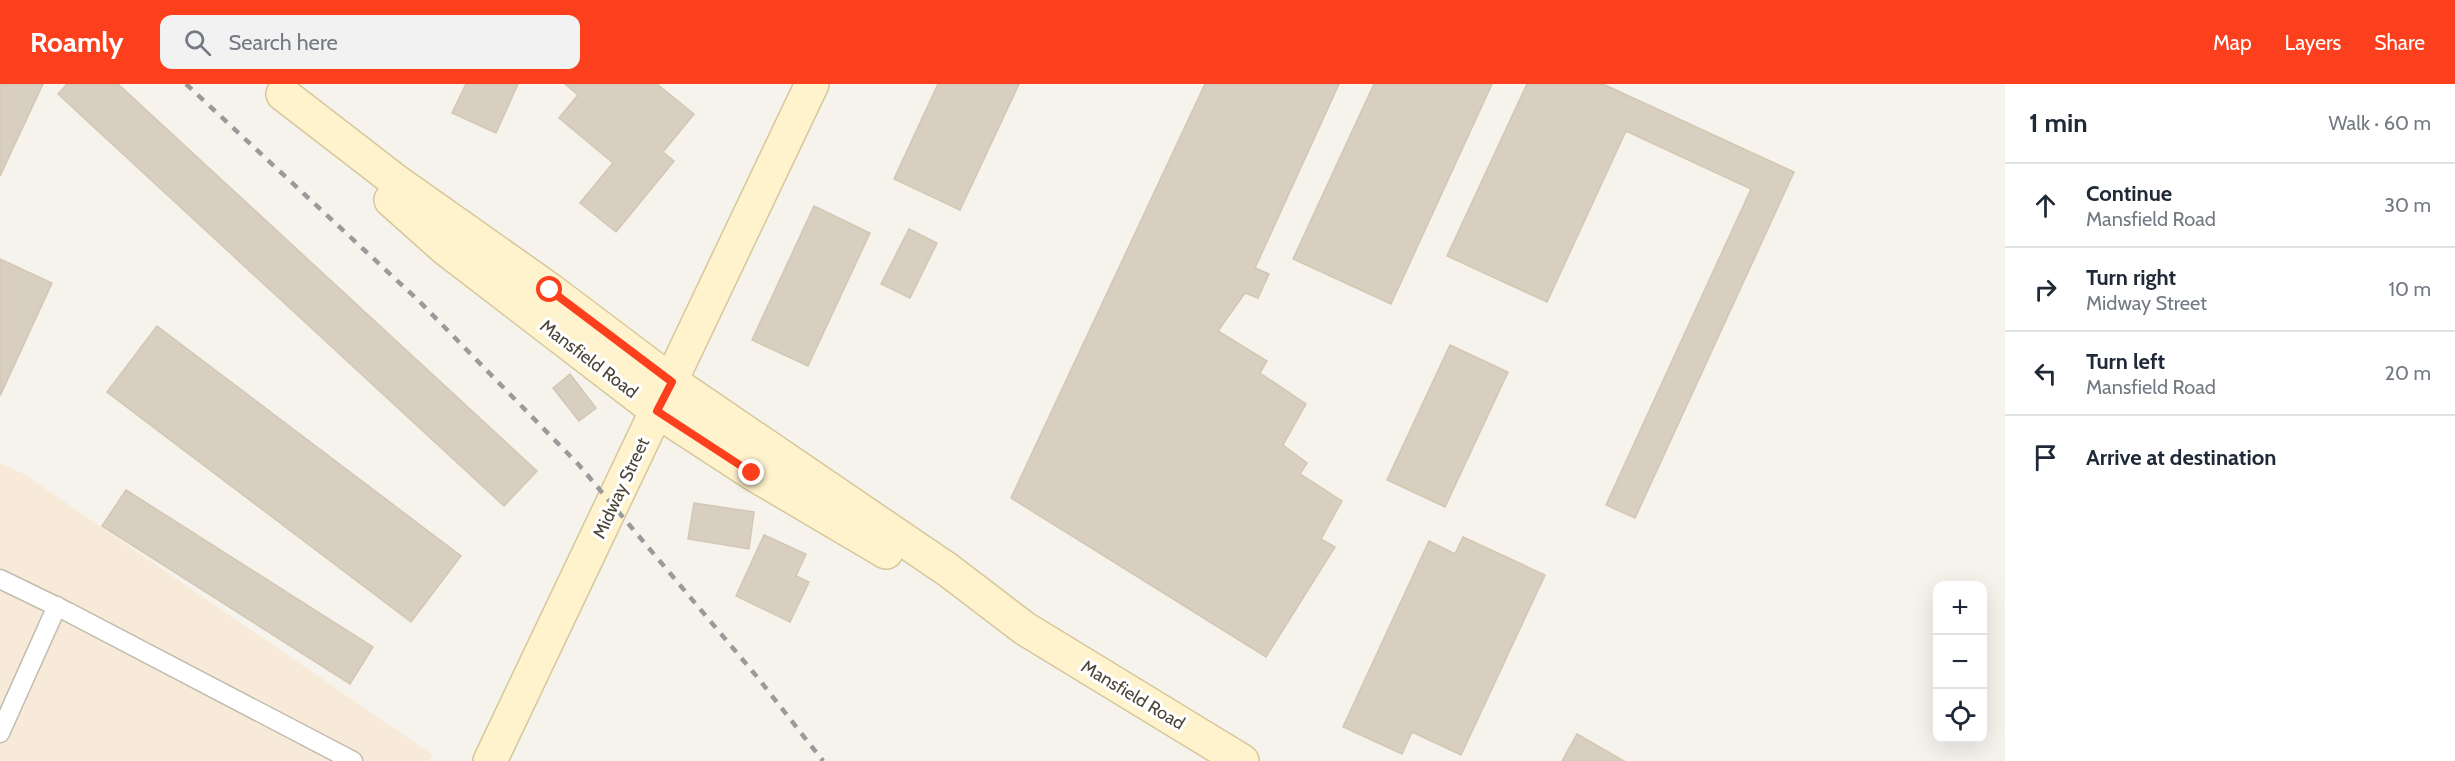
<!DOCTYPE html>
<meta charset="utf-8">
<style>
body{margin:0;font-family:Cabin,sans-serif;background:#f2f2f3;color:#1f2937}
.controls{position:absolute;right:18px;bottom:18px;display:grid;overflow:hidden;border-radius:12px;box-shadow:0 6px 24px #0002}
.controls button{width:54px;height:54px;display:grid;place-items:center;padding:0;border:0;border-bottom:2px solid #e0e1e3;background:#fff;color:#1f2937;font:30px sans-serif}
.stop{position:absolute;width:18px;height:18px;margin:-14px;border:4px solid #fc3f1d;border-radius:50%;background:#fff}
.stop.end{background:#fc3f1d;border-color:#fff;box-shadow:0 2px 6px #0008}
.list{margin:0;padding:0;list-style:none}
h2{display:flex;justify-content:space-between;align-items:center;height:78px;margin:0;padding:0 24px;font-size:26px}
h2 small{font-size:20px;font-weight:400;color:#747a83}
.list li{display:grid;grid-template-columns:39px 1fr auto;gap:18px;align-items:center;box-sizing:border-box;height:84px;padding:0 24px;border-top:2px solid #e0e1e3}
.list b{display:block;font-size:22px;white-space:nowrap}
.list p{margin:0;font-size:20px;white-space:nowrap;color:#747a83}
.list em{font-size:20px;font-style:normal;color:#747a83}
.icon{flex:none;width:33px;height:33px;fill:none;stroke:currentColor;stroke-width:2;stroke-linecap:round;stroke-linejoin:round}
.map{position:relative;flex:none;width:2005px;height:677px;overflow:hidden}
header{display:flex;align-items:center;gap:36px;box-sizing:border-box;height:84px;padding:0 30px;background:#fc3f1d;color:#fff}
header strong{font-size:28px}
nav{display:flex;gap:33px;margin-inline-start:auto;font-size:21px}
.search{width:420px;height:54px;background:#f2f2f3;display:flex;align-items:center;gap:15px;box-sizing:border-box;padding:0 21px;border-radius:12px;color:#747a83;font-size:22px}
main{display:flex}
aside{flex:1;background:#fff}
.map>svg:first-child{display:block}
</style>
<header>
<strong>Roamly</strong>
<div class="search"><svg class="icon" aria-label="search" viewBox="0 0 24 24"><circle cx="10" cy="10" r="6"/><path d="M15 15l6 6"/></svg>Search here</div>
<nav><a>Map</a><a>Layers</a><a>Share</a></nav>
</header>
<main>
<div class="map">
<svg width="2005" height="677" viewBox="0 0 2005 677">
<rect width="100%" height="100%" fill="#f6f3ec"/>
<polygon fill="#f7ead8" points="0,379 24,390 433,671 430,677 0,677"/>
<g fill="#d8cfc1" stroke="#d3c7b4" stroke-width="1.5">
<polygon points="0,0 43,0 0,92"/>
<polygon points="67,0 118,0 537,387 504,422 58,10"/>
<polygon points="466,0 518,0 496,49 452,29"/>
<polygon points="565,0 657,0 694,30 663,68 674,77 616,148 580,119 613,79 559,34 578,11"/>
<polygon points="938,0 1019,0 960,126 894,95"/>
<polygon points="1205,0 1339,0 1255,184 1269,190 1258,214 1245,209 1218,247 1267,277 1260,289 1306,320 1283,361 1307,379 1300,390 1342,417 1321,455 1335,463 1266,573 1011,414"/>
<polygon points="1374,0 1492,0 1391,220 1293,175"/>
<polygon points="1527,0 1603,0 1794,88 1635,434 1606,421 1751,105 1626,47 1547,218 1447,172"/>
<polygon points="814,122 870,149 808,282 752,256"/>
<polygon points="909,145 937,159 910,214 881,200"/>
<polygon points="0,175 52,199 0,312"/>
<polygon points="157,242 461,472 411,538 107,308"/>
<polygon points="1450,261 1508,288 1445,423 1387,396"/>
<polygon points="570,290 596,324 579,337 553,304"/>
<polygon points="126,406 373,563 350,600 102,442"/>
<polygon points="694,419 754,428 749,465 688,455"/>
<polygon points="764,451 806,470 796,492 809,498 790,538 736,512"/>
<polygon points="1463,453 1545,491 1461,671 1412,648 1402,670 1343,643 1429,457 1455,470"/>
<polygon points="1577,650 1624,677 1562,677"/>
</g>
<g fill="none" stroke-linecap="round" stroke-linejoin="round">
<defs>
<g id="lane">
<polyline points="0,495 68,528 353,677"/>
<polyline points="0,649 57,522"/>
</g>
<g id="secondary">
<polyline points="283,10 397,98 550,206 672,298 948,486 1024,544 1242,677"/>
<polyline points="391,116 446,165 657,327 752,389 886,468"/>
<polyline points="490,677 812,0"/>
</g>
</defs>
<use href="#lane" stroke="#c2bbae" stroke-width="21"/>
<use href="#secondary" stroke="#d6c79b" stroke-width="36"/>
<use href="#lane" stroke="#fff" stroke-width="18"/>
<use href="#secondary" stroke="#fff3cd" stroke-width="33"/>
<polyline stroke="#9a9a9a" stroke-width="4.5" stroke-dasharray="8 8" stroke-linecap="butt" points="186,0 419,217 579,381 758,594 823,677"/>
</g>
<g fill="none" stroke-linecap="round" stroke-linejoin="round">
<polyline stroke="#fc3f1d" stroke-width="8" points="550,206 672,298 657,327 752,389"/>
</g>
<g text-anchor="middle" dominant-baseline="central" stroke-width="6" stroke-linejoin="round" paint-order="stroke">
<g font-size="18" fill="#4b4439" stroke="#fff">
<text transform="translate(589 275) rotate(37)">Mansfield Road</text>
<text transform="translate(621 404) rotate(-65)">Midway Street</text>
<text transform="translate(1133 611) rotate(31)">Mansfield Road</text>
</g>
</g>
</svg>
<div class="controls">
<button>+</button>
<button>−</button>
<button><svg class="icon" aria-label="locate" viewBox="0 0 24 24"><circle cx="12" cy="12" r="6"/><path d="M12 2v4M12 18v4M2 12h4M18 12h4"/></svg></button>
</div>
<div class="stop" style="left:550px;top:206px"></div>
<div class="stop end" style="left:752px;top:389px"></div>
</div>
<aside>
<h2>1 min<small>Walk · 60 m</small></h2>
<ul class="list">
<li><svg class="icon" aria-label="ahead" viewBox="0 0 24 24"><path d="M12 20V5M6 11l6-6 6 6"/></svg><div><b>Continue</b><p>Mansfield Road</p></div><em>30 m</em></li>
<li><svg class="icon" aria-label="right" viewBox="0 0 24 24"><path d="M7 20v-9h11M14 6l5 5-5 5"/></svg><div><b>Turn right</b><p>Midway Street</p></div><em>10 m</em></li>
<li><svg class="icon" aria-label="left" viewBox="0 0 24 24"><path d="M17 20v-9H6M10 6l-5 5 5 5"/></svg><div><b>Turn left</b><p>Mansfield Road</p></div><em>20 m</em></li>
<li><svg class="icon" aria-label="arrive" viewBox="0 0 24 24"><path d="M6 21V4h12l-3 4 3 4H6"/></svg><div><b>Arrive at destination</b></div></li>
</ul>
</aside>
</main>
